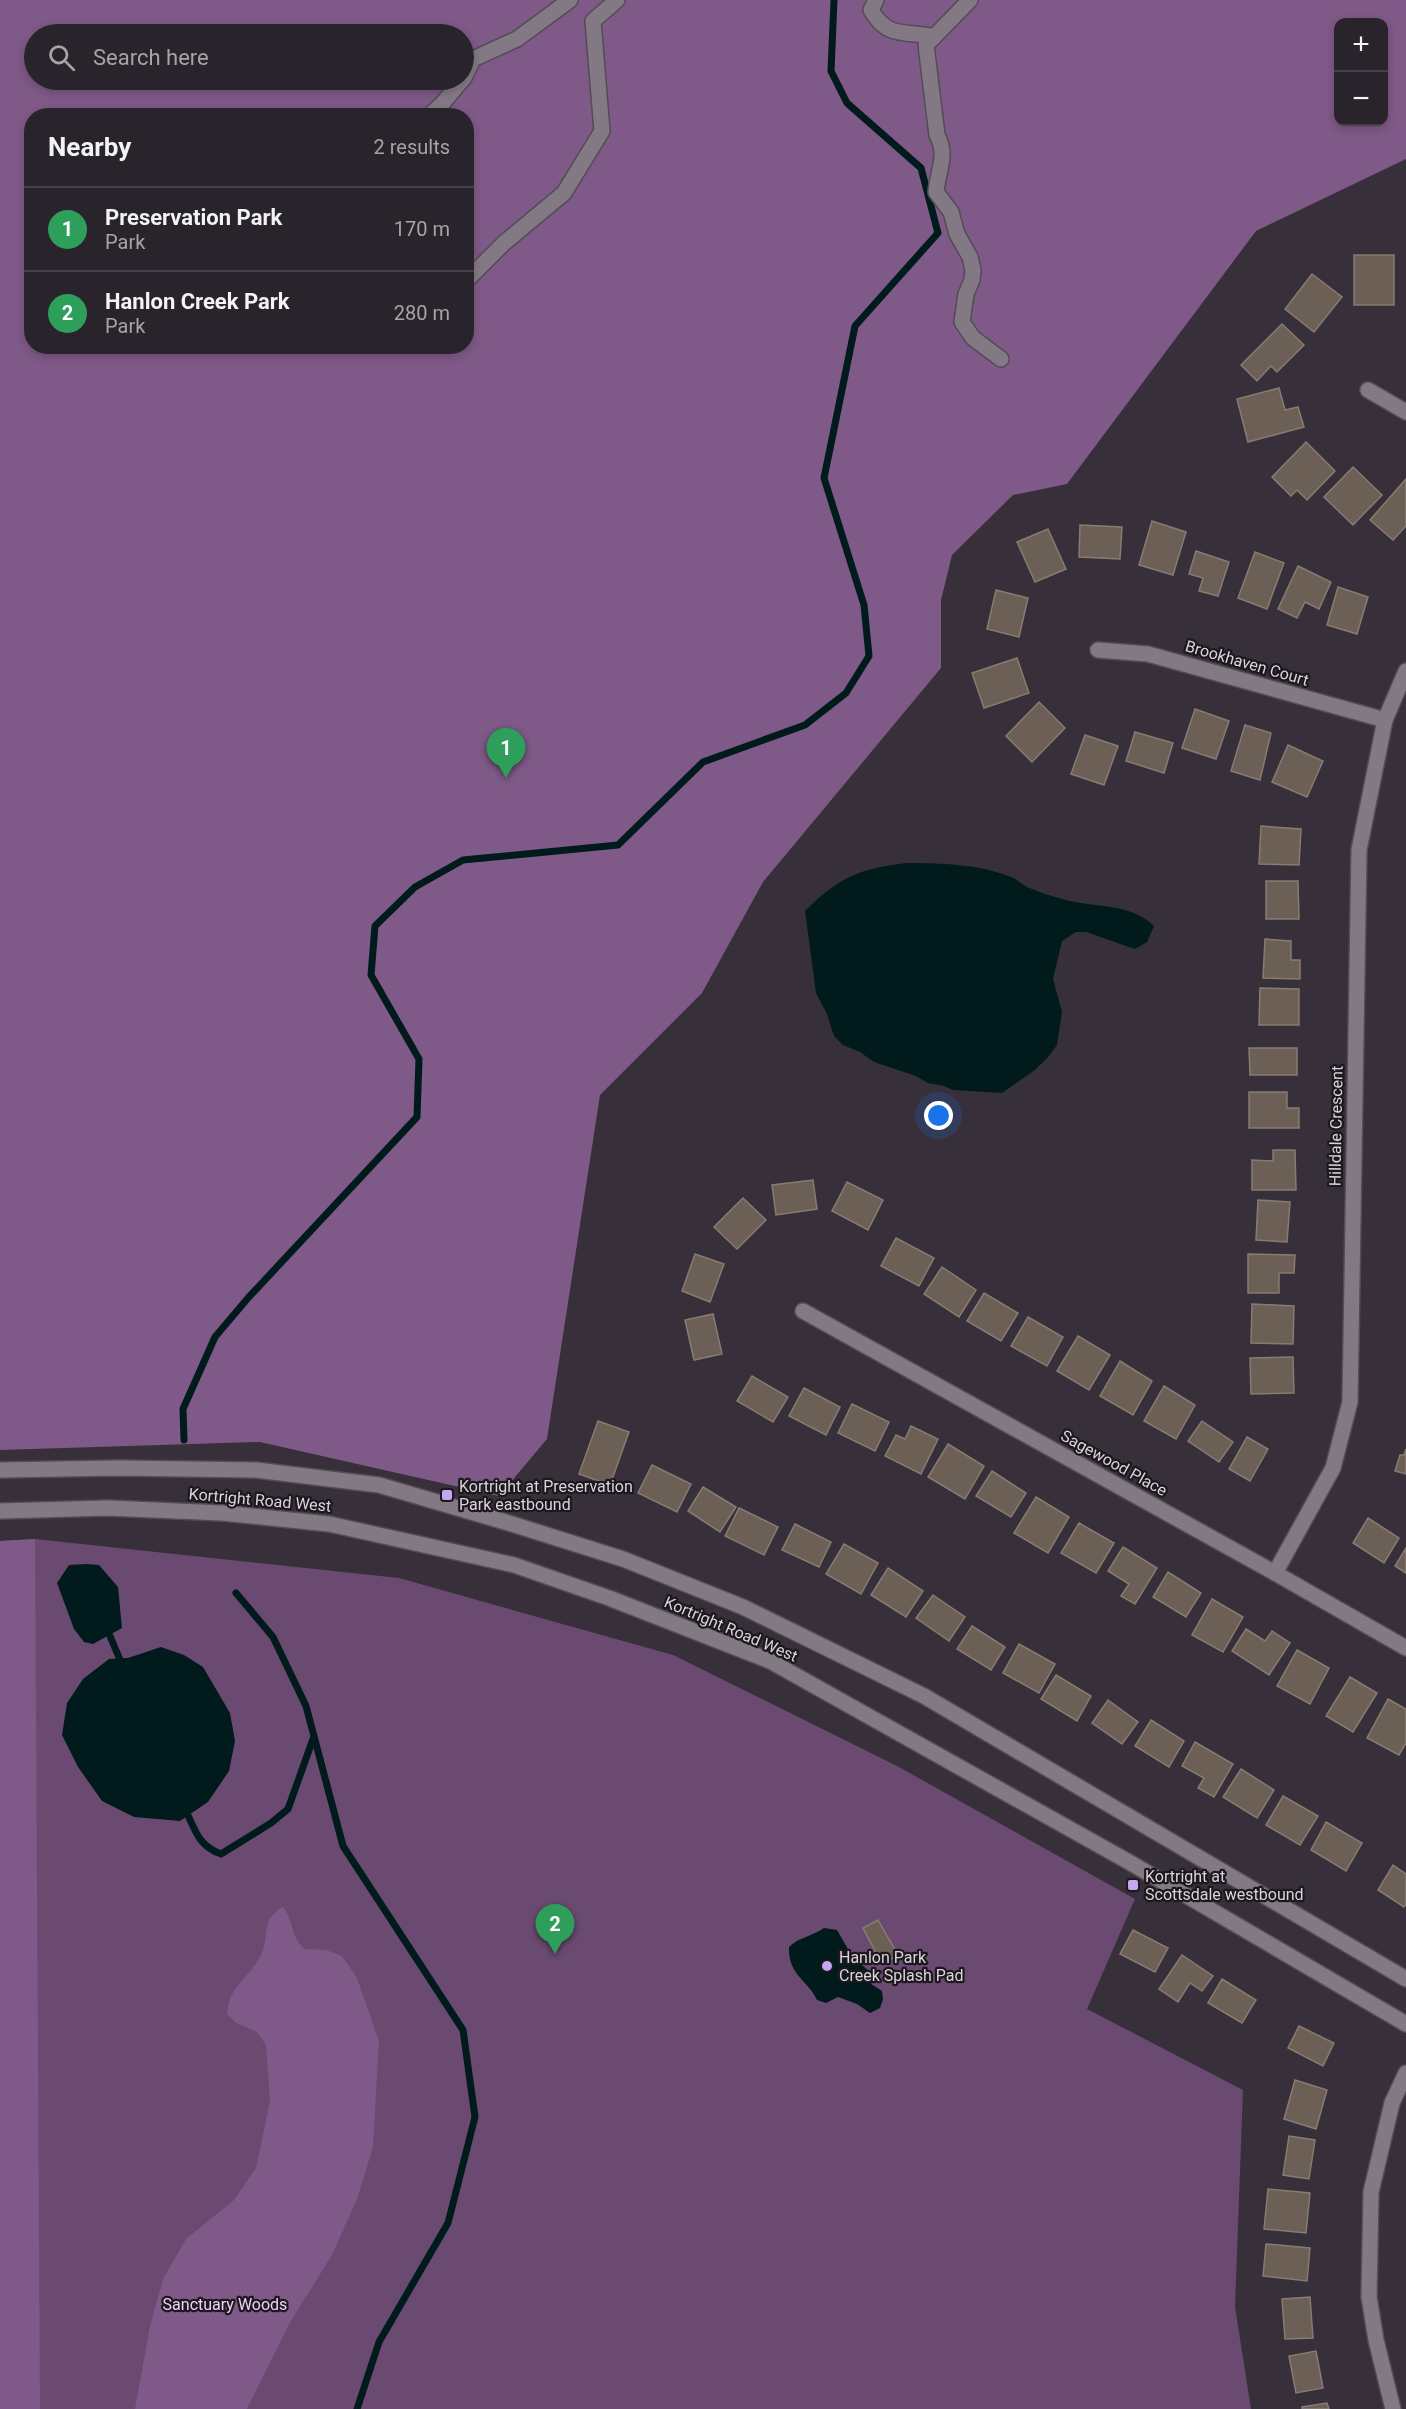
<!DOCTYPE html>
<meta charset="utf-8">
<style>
body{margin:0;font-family:Roboto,sans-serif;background:#312b33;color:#f1f3f6}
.controls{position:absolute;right:18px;top:18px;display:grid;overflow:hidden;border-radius:12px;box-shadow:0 3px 9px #0003}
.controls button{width:54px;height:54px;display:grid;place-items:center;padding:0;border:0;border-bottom:2px solid #454047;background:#29232b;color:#f1f3f6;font:30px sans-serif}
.you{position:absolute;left:939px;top:1116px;width:21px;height:21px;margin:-15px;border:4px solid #fff;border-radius:50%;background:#1a73e8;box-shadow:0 0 0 9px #1a73e833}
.badge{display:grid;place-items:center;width:39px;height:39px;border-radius:50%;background:#c3a7f2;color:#fff;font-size:20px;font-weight:700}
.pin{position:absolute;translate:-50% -50px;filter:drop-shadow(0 2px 3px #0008)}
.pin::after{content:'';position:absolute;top:32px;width:21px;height:18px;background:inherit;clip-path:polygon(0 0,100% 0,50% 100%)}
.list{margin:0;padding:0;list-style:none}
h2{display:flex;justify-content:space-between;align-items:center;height:78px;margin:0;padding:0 24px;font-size:26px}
h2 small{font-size:20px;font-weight:400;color:#a5a4a9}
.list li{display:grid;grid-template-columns:39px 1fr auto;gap:18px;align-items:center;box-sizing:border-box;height:84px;padding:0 24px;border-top:2px solid #454047}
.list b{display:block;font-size:22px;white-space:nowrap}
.list p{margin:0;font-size:20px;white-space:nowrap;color:#a5a4a9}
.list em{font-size:20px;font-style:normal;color:#a5a4a9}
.icon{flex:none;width:33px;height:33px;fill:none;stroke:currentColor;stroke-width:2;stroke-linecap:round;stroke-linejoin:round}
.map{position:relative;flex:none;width:1406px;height:2409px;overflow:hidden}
.search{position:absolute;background:#29232b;box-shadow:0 3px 9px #0003;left:24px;top:24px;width:450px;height:66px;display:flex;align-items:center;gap:15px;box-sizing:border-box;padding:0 21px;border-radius:33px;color:#a5a4a9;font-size:22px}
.panel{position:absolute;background:#29232b;box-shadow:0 3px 9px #0003;left:24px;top:108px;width:450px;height:246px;border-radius:24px}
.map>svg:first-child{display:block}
</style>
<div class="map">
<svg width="1406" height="2409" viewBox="0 0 1406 2409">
<rect width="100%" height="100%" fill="#372f39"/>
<polygon fill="#6b4a72" points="35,1539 399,1578 673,1655 897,1766 1135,1899 1087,2009 1243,2090 1235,2307 1251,2409 0,2409 0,1541"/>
<g fill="#7f5987" fill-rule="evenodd">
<path d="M 0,0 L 1406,0 L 1406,159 L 1256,231 L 1067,484 L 1013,495 L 952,555 L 941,600 L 941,668 L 763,882 L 702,993 L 600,1095 L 547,1439 L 499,1496 L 260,1442 L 0,1450 ZM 1338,22 L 1384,22 L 1384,122 L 1338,122 ZM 34,34 L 464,34 L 464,80 L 34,80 ZM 32,116 L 466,116 L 466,346 L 32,346 Z"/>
<polygon points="35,1539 40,2409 0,2409 0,1541"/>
<path d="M 283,1907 C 295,1923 289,1933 304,1949 L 326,1950 L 342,1956 L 357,1978 L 379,2041 L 373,2147 L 357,2199 L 332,2255 L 289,2324 L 247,2409 L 135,2409 L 150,2326 L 163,2279 L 186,2239 L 234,2200 L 256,2168 L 270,2101 L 266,2045 L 257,2032 L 236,2023 L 227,2014 C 230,1983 249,1979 261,1955 C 270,1936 260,1919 283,1907 Z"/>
</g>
<g fill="#011b1c">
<path d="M 906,863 C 940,863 979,864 1011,877 C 1017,879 1022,884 1027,887 C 1038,892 1051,896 1062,899 C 1092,908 1130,902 1154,926 L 1147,942 L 1135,949 L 1086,932 L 1076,932 L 1062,941 L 1053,979 L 1062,1012 L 1057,1045 L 1049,1056 L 1035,1070 L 1002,1093 L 953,1090 L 944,1086 L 928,1083 L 916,1076 L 874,1062 L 860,1052 L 843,1045 L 834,1036 L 827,1014 L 816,993 L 805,911 C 839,877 859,869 906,863 Z"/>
<polygon points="86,1564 99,1565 118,1587 122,1628 93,1644 84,1642 74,1629 57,1583 69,1565"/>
<polygon points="161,1647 184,1655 203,1667 230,1713 235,1741 229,1771 208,1802 180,1821 134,1817 102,1801 78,1767 62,1735 67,1703 83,1679 109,1659 128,1658"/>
<path d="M 824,1928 L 837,1930 L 852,1956 L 870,1972 L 874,1980 L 871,1984 L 882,1991 L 883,1999 L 880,2008 L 870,2013 L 857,2004 L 838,1997 L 826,2003 L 817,2000 C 807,1979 788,1975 789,1947 C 799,1937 811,1937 824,1928 Z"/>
</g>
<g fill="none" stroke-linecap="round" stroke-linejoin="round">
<g stroke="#011b1c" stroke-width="7">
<polyline points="184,1440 183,1409 215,1337 248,1298 417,1117 419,1059 371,975 375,926 415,887 463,860 618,845 703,762 805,725 846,693 869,656 864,605 824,478 855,326 938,233 921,168 847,103 831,71 834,0"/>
<polyline points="236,1593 273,1637 306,1706 343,1846 463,2030 475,2117 448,2223 379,2342 357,2409"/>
<polyline points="110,1636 123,1667"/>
<path d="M 185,1809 C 195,1829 198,1846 221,1854 L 271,1823 L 288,1809 L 313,1739"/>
</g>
</g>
<g fill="#6c6056" stroke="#877c71" stroke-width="1.5">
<rect x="1354" y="255" width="40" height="50"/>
<polygon points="1312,274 1342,297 1314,332 1285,309"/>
<polygon points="1282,324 1304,345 1277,372 1271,366 1257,381 1241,365"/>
<polygon points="1279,388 1285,410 1298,407 1304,427 1248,442 1237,399"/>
<polygon points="1306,442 1335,471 1307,500 1297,490 1291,496 1272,477"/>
<polygon points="1353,467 1382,495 1353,525 1324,497"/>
<polygon points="1406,479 1406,526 1393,540 1370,520"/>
<polygon points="1152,521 1186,532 1173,575 1139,565"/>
<polygon points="1080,525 1122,527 1120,559 1079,557"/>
<polygon points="1048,529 1066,569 1035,582 1017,542"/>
<polygon points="1196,551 1229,562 1218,596 1199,591 1203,578 1189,574"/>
<polygon points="1255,552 1284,563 1267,609 1238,598"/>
<polygon points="1298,566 1331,582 1319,609 1305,602 1297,618 1278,609"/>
<polygon points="1338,587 1368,597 1357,634 1327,625"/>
<polygon points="996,590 1028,598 1019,637 987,629"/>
<polygon points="1017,658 1029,693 984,708 972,673"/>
<polygon points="1039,702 1065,728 1032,762 1006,736"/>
<polygon points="1195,709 1229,721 1216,759 1182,748"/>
<polygon points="1245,725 1271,733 1260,780 1231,771"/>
<polygon points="1135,732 1173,743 1164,773 1126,761"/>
<polygon points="1085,735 1118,746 1104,785 1071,774"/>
<polygon points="1288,745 1323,761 1307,797 1272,782"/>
<polygon points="1261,826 1301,829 1299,865 1259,864"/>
<polygon points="1266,881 1298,881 1299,919 1266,919"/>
<polygon points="1265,939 1291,941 1291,960 1300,960 1300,979 1263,978"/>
<polygon points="1260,988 1299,989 1299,1025 1259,1025"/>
<polygon points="1249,1048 1297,1048 1297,1075 1250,1075"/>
<polygon points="1249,1092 1287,1092 1287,1108 1299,1108 1299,1128 1249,1128"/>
<polygon points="1273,1150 1295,1150 1296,1190 1252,1190 1252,1160 1273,1161"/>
<polygon points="813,1180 817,1209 776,1215 772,1185"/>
<polygon points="847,1182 883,1200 868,1230 832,1211"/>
<polygon points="743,1198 766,1220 737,1249 714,1227"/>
<polygon points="1258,1200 1290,1202 1287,1242 1256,1240"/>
<polygon points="896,1238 934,1258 919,1286 881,1266"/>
<polygon points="695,1254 724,1264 710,1302 682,1291"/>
<polygon points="1248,1254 1295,1255 1294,1273 1279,1273 1279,1293 1248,1293"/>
<polygon points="942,1267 976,1290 959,1317 924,1294"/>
<polygon points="984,1293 1018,1313 1001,1341 967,1321"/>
<polygon points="1252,1304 1294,1306 1293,1344 1251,1343"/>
<polygon points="713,1314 722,1354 694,1360 685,1320"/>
<polygon points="1028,1317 1063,1337 1047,1366 1011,1346"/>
<polygon points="1078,1336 1110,1355 1089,1390 1057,1371"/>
<polygon points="1293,1357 1294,1393 1251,1394 1250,1358"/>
<polygon points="1120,1361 1152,1381 1133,1415 1100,1396"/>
<polygon points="752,1376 788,1397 773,1422 737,1401"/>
<polygon points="1164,1386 1195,1405 1176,1439 1144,1421"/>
<polygon points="804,1388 840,1407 826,1435 789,1416"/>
<polygon points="852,1404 889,1422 875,1451 838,1433"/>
<polygon points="598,1421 629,1432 610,1485 579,1474"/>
<polygon points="1202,1421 1233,1442 1219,1462 1188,1441"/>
<polygon points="911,1426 938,1439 921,1474 885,1456 896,1435 905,1439"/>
<polygon points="1247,1437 1268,1449 1250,1481 1229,1469"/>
<polygon points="948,1444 984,1466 965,1499 928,1477"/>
<polygon points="1406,1449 1406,1474 1395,1471 1400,1455 1404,1455"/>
<polygon points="652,1465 691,1484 677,1512 638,1493"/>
<polygon points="992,1471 1026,1493 1011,1517 976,1496"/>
<polygon points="703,1487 736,1507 720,1532 688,1511"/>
<polygon points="1036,1497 1069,1517 1048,1553 1014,1533"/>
<polygon points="739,1508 778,1527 764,1555 725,1536"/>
<polygon points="1368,1518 1399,1538 1384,1563 1353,1543"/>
<polygon points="1079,1523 1114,1543 1096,1573 1061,1553"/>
<polygon points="795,1524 831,1542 819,1567 782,1550"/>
<polygon points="844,1544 878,1563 861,1594 826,1574"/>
<polygon points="1123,1547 1157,1568 1135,1604 1121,1596 1129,1584 1108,1571"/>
<polygon points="1406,1548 1406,1573 1395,1566"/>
<polygon points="888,1568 923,1591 906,1617 871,1595"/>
<polygon points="1168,1572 1201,1593 1186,1617 1153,1597"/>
<polygon points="933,1595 965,1617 949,1641 916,1618"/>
<polygon points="1212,1599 1243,1617 1223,1652 1192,1635"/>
<polygon points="972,1626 1005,1647 991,1670 957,1649"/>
<polygon points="1246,1629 1265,1641 1272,1631 1290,1643 1269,1675 1232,1651"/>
<polygon points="1019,1644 1055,1664 1039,1693 1003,1673"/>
<polygon points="1297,1650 1329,1668 1310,1704 1277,1686"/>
<polygon points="1056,1675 1091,1696 1077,1721 1041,1699"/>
<polygon points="1350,1677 1377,1693 1353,1732 1326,1716"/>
<polygon points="1388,1699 1406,1709 1406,1743 1399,1755 1367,1738"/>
<polygon points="1108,1700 1138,1722 1122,1744 1092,1723"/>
<polygon points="1151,1720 1184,1741 1169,1767 1135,1746"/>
<polygon points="1195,1742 1233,1764 1214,1797 1198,1788 1204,1778 1182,1766"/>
<polygon points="1241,1769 1274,1790 1257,1818 1223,1797"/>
<polygon points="1283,1796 1318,1816 1300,1845 1266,1825"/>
<polygon points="1326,1822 1362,1843 1346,1871 1311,1850"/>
<polygon points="1393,1865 1406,1874 1406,1904 1404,1907 1378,1890"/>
<polygon points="878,1920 898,1955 882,1964 863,1928"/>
<polygon points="1133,1930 1168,1948 1155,1972 1120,1954"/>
<polygon points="1182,1955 1213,1976 1202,1991 1190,1983 1178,2002 1159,1989"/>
<polygon points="1222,1979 1256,2000 1242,2023 1208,2003"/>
<polygon points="1299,2026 1334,2043 1323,2066 1288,2048"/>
<polygon points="1295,2080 1327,2090 1316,2129 1284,2119"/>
<polygon points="1289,2136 1315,2140 1309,2179 1283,2175"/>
<polygon points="1268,2189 1310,2193 1306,2233 1264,2229"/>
<polygon points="1266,2244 1310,2248 1307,2281 1263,2276"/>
<polygon points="1310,2297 1313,2338 1285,2339 1282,2299"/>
<polygon points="1316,2351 1323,2388 1296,2393 1289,2356"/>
<polygon points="1327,2403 1329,2409 1302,2409 1302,2407"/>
</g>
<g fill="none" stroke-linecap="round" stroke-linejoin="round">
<defs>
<g id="street">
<path d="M 876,0 L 871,10 C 888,40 907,30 934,37"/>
<path d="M 970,0 L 926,45 L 937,135 C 948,156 938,169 936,192 L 951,212 L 957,234 L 970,257 L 973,270 L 972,280 L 966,294 L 962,322 L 973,338 L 1001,359"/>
<polyline points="464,78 473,59 517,39 570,0"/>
<polyline points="429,116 442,104 462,80"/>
<polyline points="466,281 504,243 564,193 602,131 593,21 617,0"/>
<polyline points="1368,390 1406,412"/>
<polyline points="1098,650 1148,654 1385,720"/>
<polyline points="803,1311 1275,1573 1406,1648"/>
<polyline points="1275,1573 1333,1468 1350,1402 1359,850 1385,720 1406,671"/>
</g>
<g id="secondary">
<polyline points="0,1470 119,1468 256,1470 379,1485 512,1524 623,1559 743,1607 924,1696 1406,1979"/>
<polyline points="0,1511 108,1508 222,1513 329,1524 514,1565 609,1598 770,1661 1129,1862 1406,2024"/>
<polyline points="1393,2409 1376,2340 1369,2297 1371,2192 1392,2103 1406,2073"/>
</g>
</defs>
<use href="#street" stroke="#534c54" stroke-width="18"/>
<use href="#secondary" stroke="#534c54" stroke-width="18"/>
<use href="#street" stroke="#837985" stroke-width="15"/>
<use href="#secondary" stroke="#837985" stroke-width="15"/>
</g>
<g fill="#c3a7f2" stroke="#1c181d" stroke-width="2">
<rect x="441" y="1489" width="12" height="12" rx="3"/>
<rect x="1127" y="1879" width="12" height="12" rx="3"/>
<circle cx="827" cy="1966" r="6"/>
</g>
<g text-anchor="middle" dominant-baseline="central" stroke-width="4.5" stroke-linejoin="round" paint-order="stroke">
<g font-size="16" fill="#dad4db" stroke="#1c181d">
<text transform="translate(1247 663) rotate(16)">Brookhaven Court</text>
<text transform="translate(1336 1126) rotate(-89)">Hilldale Crescent</text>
<text transform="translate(1114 1463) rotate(29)">Sagewood Place</text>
<text transform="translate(260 1500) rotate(5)">Kortright Road West</text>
<text transform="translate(731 1629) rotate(23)">Kortright Road West</text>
</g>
<g font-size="16" fill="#dad4db" stroke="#1c181d" text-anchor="start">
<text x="459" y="1486">Kortright at Preservation<tspan x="459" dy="18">Park eastbound</tspan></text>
<text x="1145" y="1876">Kortright at<tspan x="1145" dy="18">Scottsdale westbound</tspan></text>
<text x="839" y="1957">Hanlon Park<tspan x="839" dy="18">Creek Splash Pad</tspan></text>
</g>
<g font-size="16" fill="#f3cffa" stroke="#1c181d">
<text x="225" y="2304">Sanctuary Woods</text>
</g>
</g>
</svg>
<div class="controls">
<button>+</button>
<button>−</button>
</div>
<div class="you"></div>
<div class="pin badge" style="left:506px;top:778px;background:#2e9e5b">1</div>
<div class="pin badge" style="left:555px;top:1954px;background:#2e9e5b">2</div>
<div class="search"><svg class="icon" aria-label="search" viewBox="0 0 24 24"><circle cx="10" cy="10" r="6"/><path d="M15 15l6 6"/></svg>Search here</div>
<section class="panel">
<h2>Nearby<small>2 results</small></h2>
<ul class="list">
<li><span class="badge" style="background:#2e9e5b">1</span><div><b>Preservation Park</b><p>Park</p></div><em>170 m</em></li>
<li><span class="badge" style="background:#2e9e5b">2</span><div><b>Hanlon Creek Park</b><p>Park</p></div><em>280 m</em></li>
</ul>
</section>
</div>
